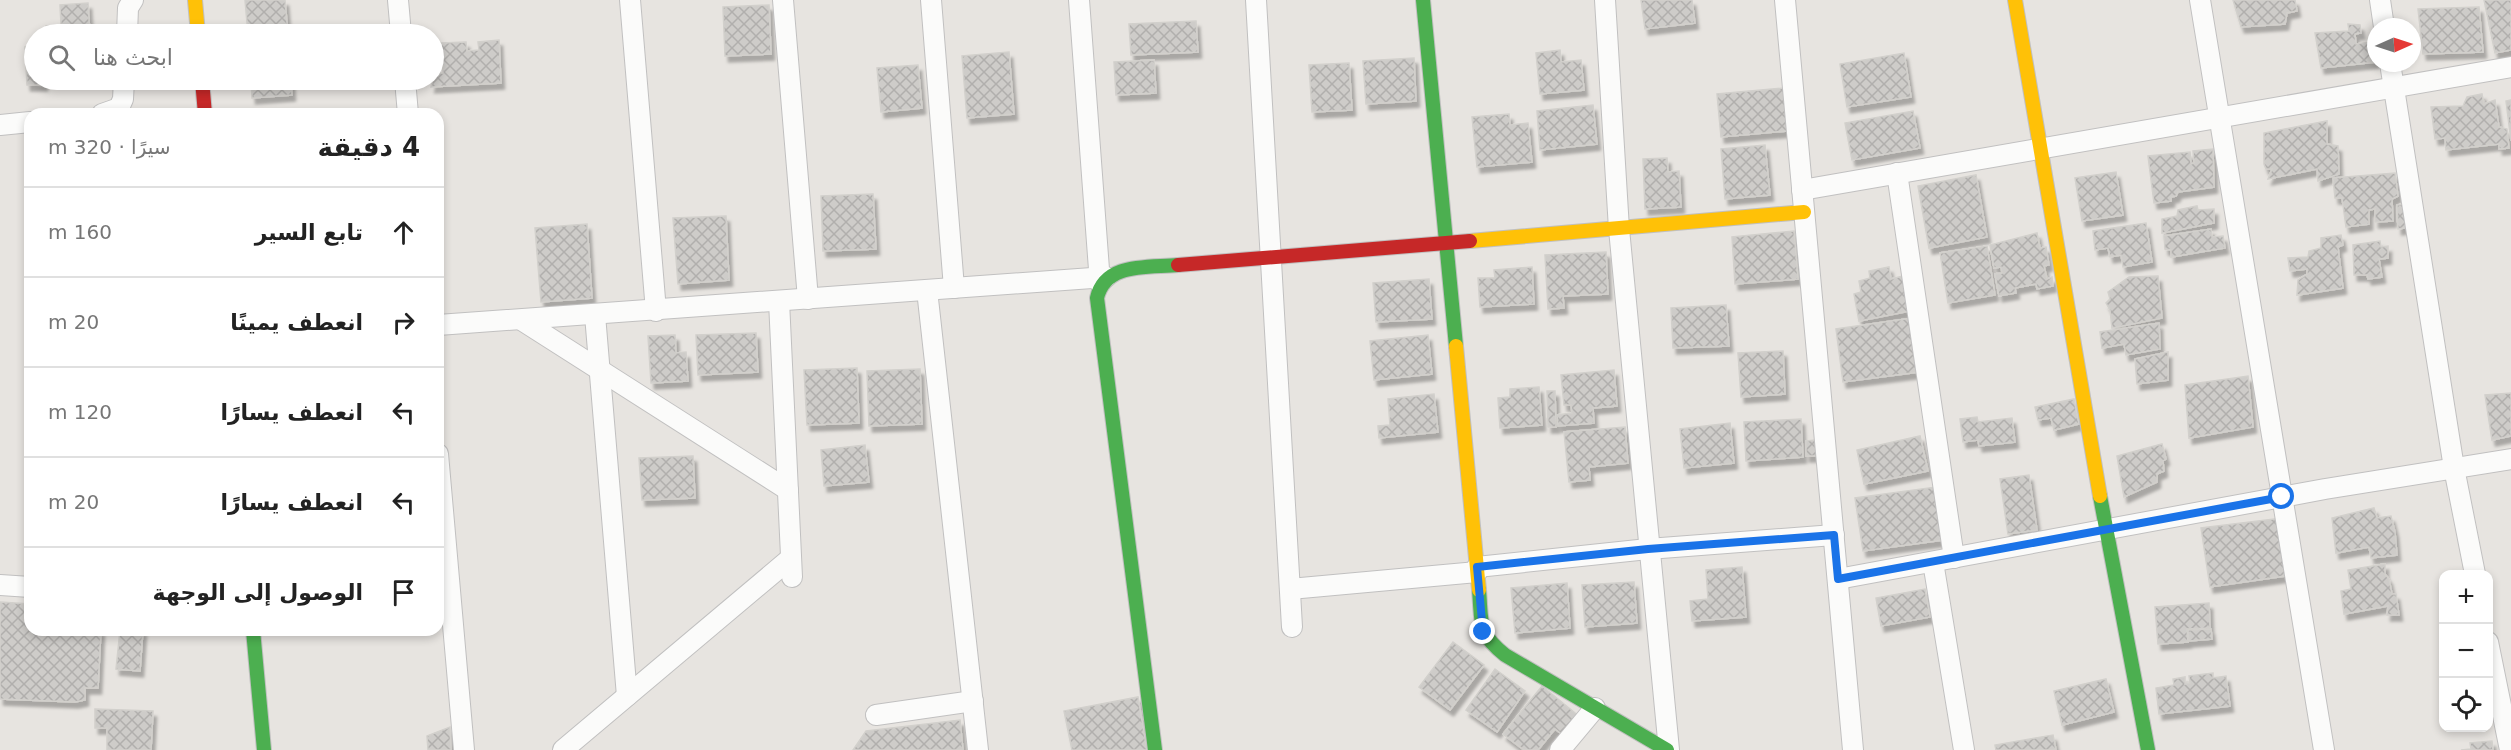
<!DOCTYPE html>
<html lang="ar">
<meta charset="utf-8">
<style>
body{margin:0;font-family:"DejaVu Sans","Noto Naskh Arabic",sans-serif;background:#f2f2f2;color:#222;direction:rtl}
.controls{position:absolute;right:18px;bottom:18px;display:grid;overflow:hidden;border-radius:12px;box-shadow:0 3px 9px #0003}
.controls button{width:54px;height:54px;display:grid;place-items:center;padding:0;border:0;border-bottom:2px solid #e0e0e0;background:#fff;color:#222;font:30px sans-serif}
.compass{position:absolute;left:2367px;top:18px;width:54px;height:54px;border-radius:50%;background:#fff;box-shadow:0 3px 9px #0003;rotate:87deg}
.stop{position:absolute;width:18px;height:18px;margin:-14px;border:4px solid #1a73e8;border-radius:50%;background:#fff}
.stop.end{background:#1a73e8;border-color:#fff;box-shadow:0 2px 6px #0008}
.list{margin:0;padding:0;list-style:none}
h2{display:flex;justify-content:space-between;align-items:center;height:78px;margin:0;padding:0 24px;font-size:26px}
h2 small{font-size:20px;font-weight:400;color:#767676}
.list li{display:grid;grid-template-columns:39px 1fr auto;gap:18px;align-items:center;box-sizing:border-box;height:90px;padding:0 24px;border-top:2px solid #e0e0e0}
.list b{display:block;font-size:22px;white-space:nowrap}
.list em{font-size:20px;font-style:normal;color:#767676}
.icon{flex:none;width:33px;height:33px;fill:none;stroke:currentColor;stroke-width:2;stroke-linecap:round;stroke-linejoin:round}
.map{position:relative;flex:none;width:2511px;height:750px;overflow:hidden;direction:ltr}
.search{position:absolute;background:#fff;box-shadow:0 3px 9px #0003;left:24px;top:24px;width:420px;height:66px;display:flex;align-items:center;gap:15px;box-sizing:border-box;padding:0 21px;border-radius:33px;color:#767676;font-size:22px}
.panel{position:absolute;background:#fff;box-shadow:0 3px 9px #0003;left:24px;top:108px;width:420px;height:528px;border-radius:18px;direction:rtl}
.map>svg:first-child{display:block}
</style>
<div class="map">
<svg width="2511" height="750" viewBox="0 0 2511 750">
<defs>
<pattern id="building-cross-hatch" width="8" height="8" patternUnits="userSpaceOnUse" patternTransform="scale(1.5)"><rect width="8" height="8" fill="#ceccc9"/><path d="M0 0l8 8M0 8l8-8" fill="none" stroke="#b1afad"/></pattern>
<filter id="shadow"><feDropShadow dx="3.5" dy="6" stdDeviation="1.5" flood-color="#0004"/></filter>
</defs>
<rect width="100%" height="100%" fill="#e7e4e0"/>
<g fill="url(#building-cross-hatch)" stroke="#d2d0cc" stroke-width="1.5" filter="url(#shadow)">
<polygon points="245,0 285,0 288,34 248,34"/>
<polygon points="1641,0 1692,0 1695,23 1645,29"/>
<polygon points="2233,0 2295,0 2297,11 2287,13 2285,24 2241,27"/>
<polygon points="2484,0 2511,0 2511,50 2495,53"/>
<polygon points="88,3 90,34 46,34 46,26 61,25 60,5"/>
<polygon points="769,5 771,54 725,56 723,7"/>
<polygon points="2479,7 2483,52 2423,54 2418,9"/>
<polygon points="1196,21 1198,52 1131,55 1129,24"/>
<polygon points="2348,24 2360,25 2361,33 2355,34 2356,44 2371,42 2376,62 2321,68 2315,33 2349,31"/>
<polygon points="499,40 501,83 431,87 434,74 443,73 441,43 466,42 467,51 479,50 478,42"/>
<polygon points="25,47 34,47 34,80 44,80 44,85 27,85"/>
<polygon points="1560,50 1561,62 1581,60 1584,90 1540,94 1536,53"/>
<polygon points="1009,52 1014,114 967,118 962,56"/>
<polygon points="1904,53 1911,97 1847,107 1840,64"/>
<polygon points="1414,58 1416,101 1366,104 1363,61"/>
<polygon points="1154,60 1156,93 1116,95 1114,62"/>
<polygon points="1349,63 1352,110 1312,112 1309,65"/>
<polygon points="918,65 922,108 881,112 877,68"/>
<polygon points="251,80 291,80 292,95 252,98"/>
<polygon points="1784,88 1787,131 1721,137 1717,94"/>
<polygon points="2482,94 2484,104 2495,100 2499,127 2507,129 2509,148 2499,149 2499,144 2446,150 2445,138 2435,139 2431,107 2463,106 2467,97"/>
<polygon points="2511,100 2511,141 2506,101"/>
<polygon points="1593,105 1597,144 1540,150 1537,111"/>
<polygon points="1913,111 1920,148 1852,160 1845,123"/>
<polygon points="1509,114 1510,125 1528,123 1532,162 1477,167 1472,117"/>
<polygon points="2327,121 2327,144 2338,146 2339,174 2318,181 2317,169 2268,179 2272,169 2266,169 2264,164 2264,133"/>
<polygon points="1765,145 1770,195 1725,199 1721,149"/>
<polygon points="2213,149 2214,187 2178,192 2176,196 2171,197 2171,201 2154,203 2148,156 2190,152 2191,164 2194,163 2193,151"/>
<polygon points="1667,158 1668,172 1679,171 1681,207 1645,209 1643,159"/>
<polygon points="2116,172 2123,215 2082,221 2075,178"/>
<polygon points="2395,173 2398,196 2392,199 2393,221 2375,222 2375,209 2369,210 2369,224 2346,227 2342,198 2335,198 2333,178"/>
<polygon points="1976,175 1987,237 1929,248 1918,186"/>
<polygon points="873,194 876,249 823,251 821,196"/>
<polygon points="2408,203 2411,227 2398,229 2397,205"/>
<polygon points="2197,206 2198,210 2214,209 2214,223 2162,233 2162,219 2177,216 2178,210"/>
<polygon points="726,216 729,280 678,284 673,218"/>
<polygon points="2146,223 2152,262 2123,267 2121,255 2110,257 2108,248 2095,250 2093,231"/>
<polygon points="587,224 592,298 541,302 535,228"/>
<polygon points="2211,229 2212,237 2223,236 2225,248 2171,257 2171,250 2165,249 2164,236"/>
<polygon points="1794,231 1798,279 1735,284 1732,237"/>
<polygon points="2037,233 2040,248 2046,247 2049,265 2044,266 2047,279 2052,277 2053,286 2037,289 2036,284 2015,288 2016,293 1999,296 1995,274 2002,273 2001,267 1994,268 1990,245"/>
<polygon points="2341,235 2343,245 2338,247 2343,288 2297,295 2298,280 2307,274 2307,269 2290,271 2288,258 2308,257 2309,251 2321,248 2321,238"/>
<polygon points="2380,241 2381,247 2388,246 2388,258 2379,259 2382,277 2368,279 2367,275 2354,275 2353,245"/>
<polygon points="1987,246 1995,295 1948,303 1940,253"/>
<polygon points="1606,252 1608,294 1563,296 1564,308 1548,309 1545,255"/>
<polygon points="1532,267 1534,304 1480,307 1478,278 1495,278 1494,270"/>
<polygon points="1889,267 1891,279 1903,276 1910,311 1859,321 1854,294 1861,292 1859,281 1870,278 1869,271"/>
<polygon points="2158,276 2162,318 2112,328 2110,310 2106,303 2110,299 2108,292 2129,277"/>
<polygon points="1429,279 1432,319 1376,322 1373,283"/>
<polygon points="1726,305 1729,346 1673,348 1671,308"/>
<polygon points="1912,318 1919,372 1843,382 1836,329"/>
<polygon points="2159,323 2160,349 2126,355 2124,344 2102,348 2100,332"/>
<polygon points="756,333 758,372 698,375 696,335"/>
<polygon points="675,335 676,353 686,352 688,381 651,383 648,336"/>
<polygon points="1428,335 1432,374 1374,380 1370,341"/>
<polygon points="1783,351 1785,394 1741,397 1738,353"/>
<polygon points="2168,352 2168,380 2137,384 2135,359"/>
<polygon points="857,368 859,423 807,425 804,370"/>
<polygon points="920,369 922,424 869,426 867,371"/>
<polygon points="1614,370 1617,406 1593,408 1594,423 1558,426 1557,415 1572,413 1571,405 1564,405 1561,375"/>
<polygon points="2248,376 2253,427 2189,438 2185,385"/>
<polygon points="1539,387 1542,425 1500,428 1498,398 1510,397 1510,389"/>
<polygon points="1547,391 1555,391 1556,427 1548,427"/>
<polygon points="2511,393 2511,436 2492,440 2485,395"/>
<polygon points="1434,394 1438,432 1379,438 1378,426 1390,425 1388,399"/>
<polygon points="2074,399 2079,424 2054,430 2051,418 2038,420 2035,407"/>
<polygon points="1977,417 1978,422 2012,418 2015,442 1979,446 1978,440 1963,442 1960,419"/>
<polygon points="1801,419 1803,457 1746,461 1744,422"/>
<polygon points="1730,423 1734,463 1684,468 1680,429"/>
<polygon points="1625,427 1628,463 1589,467 1590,480 1569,482 1564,432"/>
<polygon points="1920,436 1928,471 1864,484 1857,450"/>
<polygon points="1815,440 1816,456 1806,456 1806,441"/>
<polygon points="2162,444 2166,459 2163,461 2164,471 2157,474 2157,482 2124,497 2117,456"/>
<polygon points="865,445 869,482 824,486 821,450"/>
<polygon points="693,456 695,498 642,500 639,458"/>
<polygon points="2029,475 2037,530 2008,534 2000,479"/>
<polygon points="1936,487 1943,540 1863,551 1855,498"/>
<polygon points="2374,508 2377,518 2391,516 2395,532 2397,555 2371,558 2369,547 2336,553 2332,518"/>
<polygon points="2282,518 2285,576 2210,587 2201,528"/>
<polygon points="2385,564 2385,574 2389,579 2392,594 2396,594 2399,615 2387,615 2388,606 2344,614 2341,591 2351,589 2348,570"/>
<polygon points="1742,567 1746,617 1692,621 1690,601 1708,599 1706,570"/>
<polygon points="1634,582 1637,623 1585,627 1582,585"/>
<polygon points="1567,583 1570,628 1515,633 1511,588"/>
<polygon points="1925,589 1930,617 1881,626 1876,598"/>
<polygon points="0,602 30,604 30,630 101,630 98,688 85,688 85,700 75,702 0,699"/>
<polygon points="2209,603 2210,628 2187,629 2188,642 2158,644 2155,607"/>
<polygon points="2211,629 2212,639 2189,641 2188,630"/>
<polygon points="120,630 143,630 140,671 116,669"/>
<polygon points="1453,642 1484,665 1450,710 1419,687"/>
<polygon points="1495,669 1525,691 1497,732 1466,710"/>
<polygon points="2213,673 2213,678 2226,676 2230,706 2159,714 2156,688 2174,685 2173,679 2185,677 2185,684 2190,683 2189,676"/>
<polygon points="2106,679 2114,712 2062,725 2054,691"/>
<polygon points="1542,686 1580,717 1564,736 1555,729 1538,750 1524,750 1503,734"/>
<polygon points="1138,697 1147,750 1072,750 1064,711"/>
<polygon points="95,709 153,711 151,750 107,750 107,728 95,728"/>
<polygon points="960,720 963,750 853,750 866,731"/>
<polygon points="450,727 451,750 428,750 427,736"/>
<polygon points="2053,735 2056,750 1996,750 1995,745"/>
<polygon points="2492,741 2493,750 2461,750 2471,749 2470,743"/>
</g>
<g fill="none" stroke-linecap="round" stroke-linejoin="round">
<defs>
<g id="street">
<polyline points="398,0 401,34"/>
<polyline points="630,0 656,311"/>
<polyline points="783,0 808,299"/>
<polyline points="931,0 954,288"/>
<polyline points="1079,0 1100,283"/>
<polyline points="1256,0 1292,627"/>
<polyline points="1605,0 1619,229 1669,750"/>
<polyline points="1785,0 1853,750"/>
<polyline points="2200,0 2324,750"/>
<polyline points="2380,0 2384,27"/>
<polyline points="127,34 128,8 133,0"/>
<polyline points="2390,63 2454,468 2475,574"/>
<polyline points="405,80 408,114"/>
<polyline points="102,114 119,108 123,99 124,80"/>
<polyline points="0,125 30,122"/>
<polyline points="1897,173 1954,558"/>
<polyline points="1802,190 2511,67"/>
<polyline points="927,290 978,750"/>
<polyline points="779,301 792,577"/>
<polyline points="595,315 627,696"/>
<polyline points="523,321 788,490"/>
<polyline points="438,325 1106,277"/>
<polyline points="438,454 464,750"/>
<polyline points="1933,562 1964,750"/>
<polyline points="1477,567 1648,549 1834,535"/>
<polyline points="1838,579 2325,489 2511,459"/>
<polyline points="0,585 30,587"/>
<polyline points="1290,589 1477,572"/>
<polyline points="2488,642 2510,750"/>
<polyline points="876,715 973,701"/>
<polyline points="563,750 791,558"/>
<polyline points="1560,750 1595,708"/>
</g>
<g id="fast">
<polyline points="1423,0 1456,346"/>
<polyline points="2100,496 2148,750"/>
<path d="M 1479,590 C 1482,623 1477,633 1505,655 L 1667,750"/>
<polyline points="253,630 264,750"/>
<path d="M 1155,750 L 1097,298 C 1105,262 1148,268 1178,265"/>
</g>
<g id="slow">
<polyline points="195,0 198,34"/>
<polyline points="2015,0 2100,496"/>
<polyline points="1470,241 1804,212"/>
<polyline points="1456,346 1479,590"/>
</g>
<g id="jam">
<polyline points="202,80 205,114"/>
<polyline points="1178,265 1470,241"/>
</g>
</defs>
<use href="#street" stroke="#c1c0c0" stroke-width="22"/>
<use href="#fast" stroke="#c1c0c0" stroke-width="16"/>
<use href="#slow" stroke="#c1c0c0" stroke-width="16"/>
<use href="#jam" stroke="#c1c0c0" stroke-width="16"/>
<use href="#street" stroke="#fbfbfa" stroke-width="20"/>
<use href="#fast" stroke="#4caf50" stroke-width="14"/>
<use href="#slow" stroke="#ffc107" stroke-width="14"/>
<use href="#jam" stroke="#c62828" stroke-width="14"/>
</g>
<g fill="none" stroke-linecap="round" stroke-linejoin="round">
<polyline stroke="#1a73e8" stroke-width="8" points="1483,632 1477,567 1648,549 1834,535 1838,579 2282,497"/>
</g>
</svg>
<div class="controls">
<button>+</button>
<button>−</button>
<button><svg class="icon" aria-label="locate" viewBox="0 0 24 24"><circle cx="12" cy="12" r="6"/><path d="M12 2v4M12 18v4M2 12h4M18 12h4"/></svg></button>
</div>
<svg class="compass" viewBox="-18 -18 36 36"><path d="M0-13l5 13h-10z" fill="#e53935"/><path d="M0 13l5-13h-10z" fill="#767676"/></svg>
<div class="stop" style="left:2282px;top:497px"></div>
<div class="stop end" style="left:1483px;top:632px"></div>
<div class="search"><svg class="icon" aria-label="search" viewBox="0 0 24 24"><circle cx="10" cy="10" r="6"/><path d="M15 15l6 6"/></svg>ابحث هنا</div>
<section class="panel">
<h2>4 دقيقة<small>سيرًا · 320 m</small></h2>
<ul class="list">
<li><svg class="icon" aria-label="ahead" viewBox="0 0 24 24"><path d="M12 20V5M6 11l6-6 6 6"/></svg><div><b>تابع السير</b></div><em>160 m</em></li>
<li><svg class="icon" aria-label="right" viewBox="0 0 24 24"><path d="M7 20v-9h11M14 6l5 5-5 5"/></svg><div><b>انعطف يمينًا</b></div><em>20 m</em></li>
<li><svg class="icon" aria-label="left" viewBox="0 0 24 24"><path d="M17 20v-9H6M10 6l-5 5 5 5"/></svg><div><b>انعطف يسارًا</b></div><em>120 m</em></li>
<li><svg class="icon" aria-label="left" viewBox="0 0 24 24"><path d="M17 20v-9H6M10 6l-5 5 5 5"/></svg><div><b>انعطف يسارًا</b></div><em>20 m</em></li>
<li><svg class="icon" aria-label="arrive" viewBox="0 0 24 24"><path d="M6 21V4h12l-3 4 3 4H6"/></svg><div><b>الوصول إلى الوجهة</b></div></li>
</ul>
</section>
</div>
